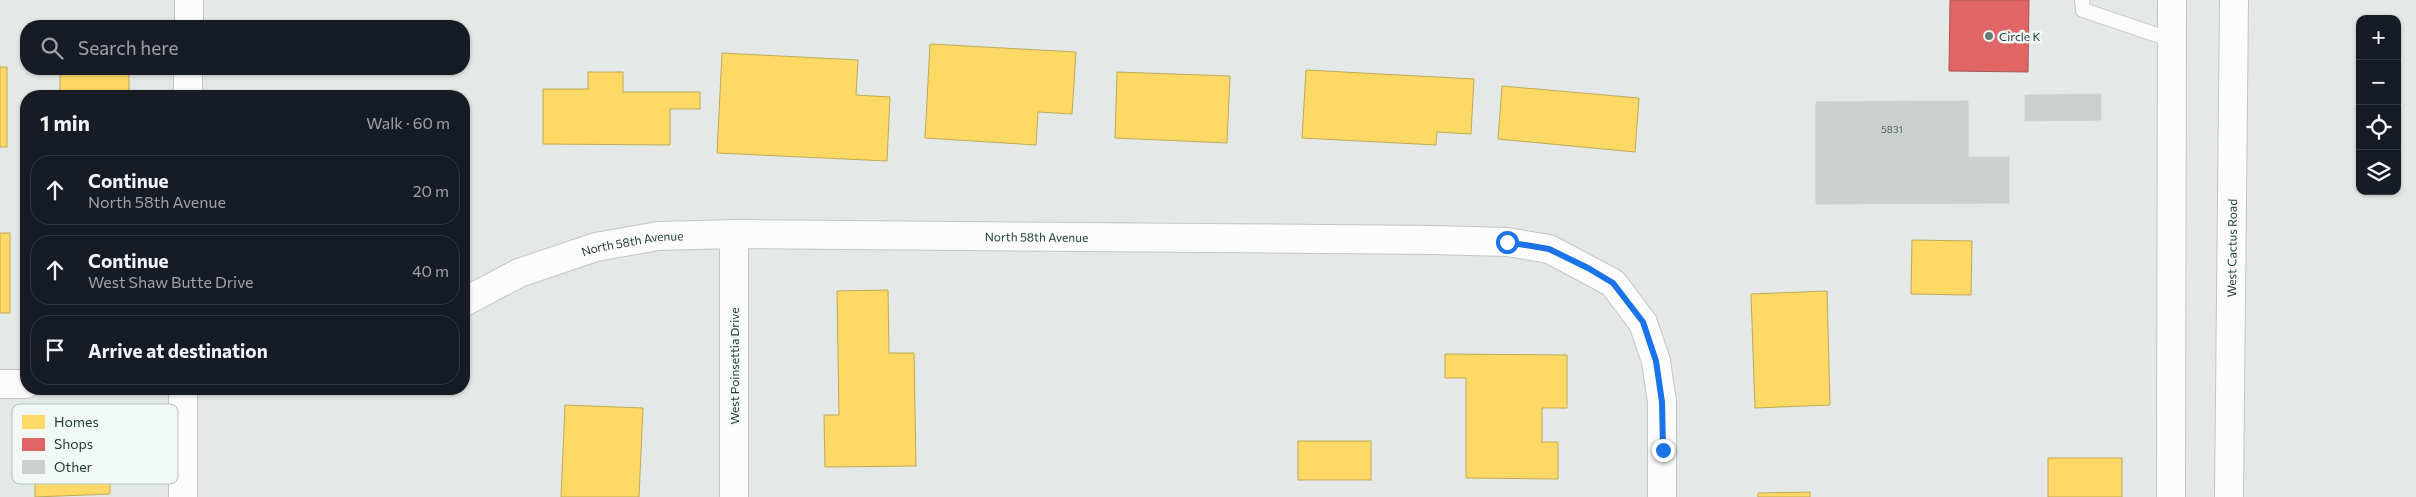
<!DOCTYPE html>
<meta charset="utf-8">
<style>
body{margin:0;font-family:Commissioner,sans-serif;background:#242831;color:#f1f3f6}
.controls{position:absolute;right:15px;top:15px;display:grid;overflow:hidden;border-radius:10px;box-shadow:0 1px 4px #0004}
.controls button{width:45px;height:45px;display:grid;place-items:center;padding:0;border:0;border-bottom:1px solid #363941;background:#171b24;color:#f1f3f6;font:25px sans-serif}
.stop{position:absolute;width:15px;height:15px;margin:-11px;border:4px solid #1a73e8;border-radius:50%;background:#fff}
.stop.end{background:#1a73e8;border-color:#fff;box-shadow:0 1px 5px #0008}
.list{margin:0;padding:0;list-style:none}
h2{display:flex;justify-content:space-between;align-items:center;height:65px;margin:0;padding:0 20px;font-size:21px}
h2 small{font-size:16px;font-weight:400;color:#9ea1a6}
.list li{display:grid;grid-template-columns:32px 1fr auto;gap:15px;align-items:center;box-sizing:border-box;height:70px;margin:0 10px 10px;padding:0 10px;border:1px solid #363941;border-radius:20px}
.list b{display:block;font-size:19px;white-space:nowrap}
.list p{margin:0;font-size:16px;white-space:nowrap;color:#9ea1a6}
.list em{font-size:16px;font-style:normal;color:#9ea1a6}
.icon{flex:none;width:28px;height:28px;fill:none;stroke:currentColor;stroke-width:2;stroke-linecap:round;stroke-linejoin:round}
.map{position:relative;flex:none;width:2416px;height:497px;overflow:hidden}
.search{position:absolute;background:#171b24;box-shadow:0 1px 4px #0004;left:20px;top:20px;width:450px;height:55px;display:flex;align-items:center;gap:12px;box-sizing:border-box;padding:0 18px;border-radius:20px;color:#9ea1a6;font-size:19px}
.panel{position:absolute;background:#171b24;box-shadow:0 1px 4px #0004;left:20px;top:90px;width:450px;height:305px;border-radius:20px}
.map>svg:first-child{display:block}
</style>
<div class="map">
<svg width="2416" height="497" viewBox="0 0 2416 497">
<rect width="100%" height="100%" fill="#e4e9e7"/>
<g fill="#ffd966" stroke="#bdaa58">
<polygon points="930,44 1076,52 1072,114 1038,112 1036,145 925,138"/>
<polygon points="722,53 858,60 856,95 890,97 887,161 717,153"/>
<rect x="0" y="67" width="7" height="80"/>
<rect x="60" y="69" width="69" height="27"/>
<polygon points="1306,70 1474,79 1471,134 1437,132 1436,145 1302,138"/>
<polygon points="588,72 623,72 623,92 700,92 700,109 670,109 670,145 543,144 543,89 588,89"/>
<polygon points="1117,72 1230,76 1227,143 1115,138"/>
<polygon points="1502,86 1639,98 1635,152 1498,139"/>
<rect x="0" y="233" width="10" height="80"/>
<polygon points="1912,240 1972,241 1971,295 1911,294"/>
<polygon points="888,290 889,353 914,353 916,466 825,467 824,415 839,415 837,291"/>
<polygon points="1827,291 1830,405 1755,408 1751,294"/>
<polygon points="1445,354 1567,355 1567,408 1542,408 1542,442 1558,442 1558,479 1466,478 1466,378 1445,378"/>
<polygon points="565,405 643,408 639,497 561,497"/>
<polygon points="35,429 110,429 110,494 35,497"/>
<rect x="1298" y="441" width="73" height="39"/>
<rect x="2048" y="458" width="74" height="39"/>
<polygon points="1810,492 1810,497 1758,497 1758,493"/>
</g>
<polygon fill="#e06666" stroke="#a75958" points="1950,0 2029,0 2028,72 1949,71"/>
<g fill="#cbd0cf" stroke="#cdd2d0">
<polygon points="2101,94 2101,120 2025,121 2025,95"/>
<polygon points="1968,101 1968,157 2009,157 2009,203 1816,204 1816,102"/>
</g>
<g fill="none" stroke-linecap="round" stroke-linejoin="round">
<defs>
<polyline id="service" points="2082,0 2083,10 2172,40"/>
<g id="minor">
<polyline points="189,26 189,0"/>
<polyline points="188,96 188,69"/>
<path id="s1" d="M 464,302 L 519,273 L 596,247 L 658,236 L 734,234 L 1433,240 L 1507,242 L 1549,249 L 1613,283 L 1643,323 L 1656,361 L 1662,402 L 1662,497"/>
<polyline points="0,384 26,384"/>
<polyline points="183,389 183,497"/>
<polyline points="734,497 734,234"/>
</g>
<g id="secondary">
<polyline points="2171,497 2172,0"/>
<path id="s2" d="M 2229,497 L 2234,0"/>
</g>
</defs>
<use href="#service" stroke="#c1c6c4" stroke-width="16"/>
<use href="#minor" stroke="#c1c6c4" stroke-width="30"/>
<use href="#secondary" stroke="#bfc7c5" stroke-width="30"/>
<use href="#service" stroke="#fbfcfb" stroke-width="14"/>
<use href="#minor" stroke="#fbfcfb" stroke-width="28"/>
<use href="#secondary" stroke="#fbfcfb" stroke-width="28"/>
</g>
<g fill="none" stroke-linecap="round" stroke-linejoin="round">
<polyline stroke="#1a73e8" stroke-width="6" points="1507,242 1549,249 1588,268 1613,283 1643,322 1656,361 1662,402 1663,450"/>
</g>
<circle fill="#667975" stroke="#f2f8f6" stroke-width="2" cx="1989" cy="36" r="5"/>
<g text-anchor="middle" dominant-baseline="central" stroke-width="5" stroke-linejoin="round" paint-order="stroke">
<g font-size="10" fill="#4d625e">
<text x="1892" y="129">5831</text>
</g>
<g font-size="12" fill="#223c38" stroke="#f2f8f6" text-anchor="start">
<text x="1999" y="36">Circle K</text>
</g>
<g font-size="12" fill="#223c38" stroke="#f2f8f6">
<text stroke="none"><textPath href="#s1" startOffset="585">North 58th Avenue</textPath></text>
<text stroke="none"><textPath href="#s1" startOffset="180">North 58th Avenue</textPath></text>
<text stroke="none"><textPath href="#s2" startOffset="249">West Cactus Road</textPath></text>
<text transform="translate(734 366) rotate(-90)">West Poinsettia Drive</text>
</g>
</g>
<rect x="12" y="404" width="166" height="80" rx="8" fill="#f2f8f6" stroke="#b4c0bd" stroke-width="1"/>
<rect x="22" y="415" width="23" height="14" fill="#ffd966"/>
<rect x="22" y="438" width="23" height="13" fill="#e06666"/>
<rect x="22" y="460" width="23" height="14" fill="#cbd0cf"/>
<g font-size="14" fill="#223c38">
<text x="54" y="427">Homes</text>
<text x="54" y="449">Shops</text>
<text x="54" y="472">Other</text>
</g>
</svg>
<div class="controls">
<button>+</button>
<button>−</button>
<button><svg class="icon" aria-label="locate" viewBox="0 0 24 24"><circle cx="12" cy="12" r="6"/><path d="M12 2v4M12 18v4M2 12h4M18 12h4"/></svg></button>
<button><svg class="icon" aria-label="layers" viewBox="0 0 24 24"><path d="M12 4l9 5-9 5-9-5zM3 14l9 5 9-5"/></svg></button>
</div>
<div class="stop" style="left:1507px;top:242px"></div>
<div class="stop end" style="left:1663px;top:450px"></div>
<div class="search"><svg class="icon" aria-label="search" viewBox="0 0 24 24"><circle cx="10" cy="10" r="6"/><path d="M15 15l6 6"/></svg>Search here</div>
<section class="panel">
<h2>1 min<small>Walk · 60 m</small></h2>
<ul class="list">
<li><svg class="icon" aria-label="ahead" viewBox="0 0 24 24"><path d="M12 20V5M6 11l6-6 6 6"/></svg><div><b>Continue</b><p>North 58th Avenue</p></div><em>20 m</em></li>
<li><svg class="icon" aria-label="ahead" viewBox="0 0 24 24"><path d="M12 20V5M6 11l6-6 6 6"/></svg><div><b>Continue</b><p>West Shaw Butte Drive</p></div><em>40 m</em></li>
<li><svg class="icon" aria-label="arrive" viewBox="0 0 24 24"><path d="M6 21V4h12l-3 4 3 4H6"/></svg><div><b>Arrive at destination</b></div></li>
</ul>
</section>
</div>
